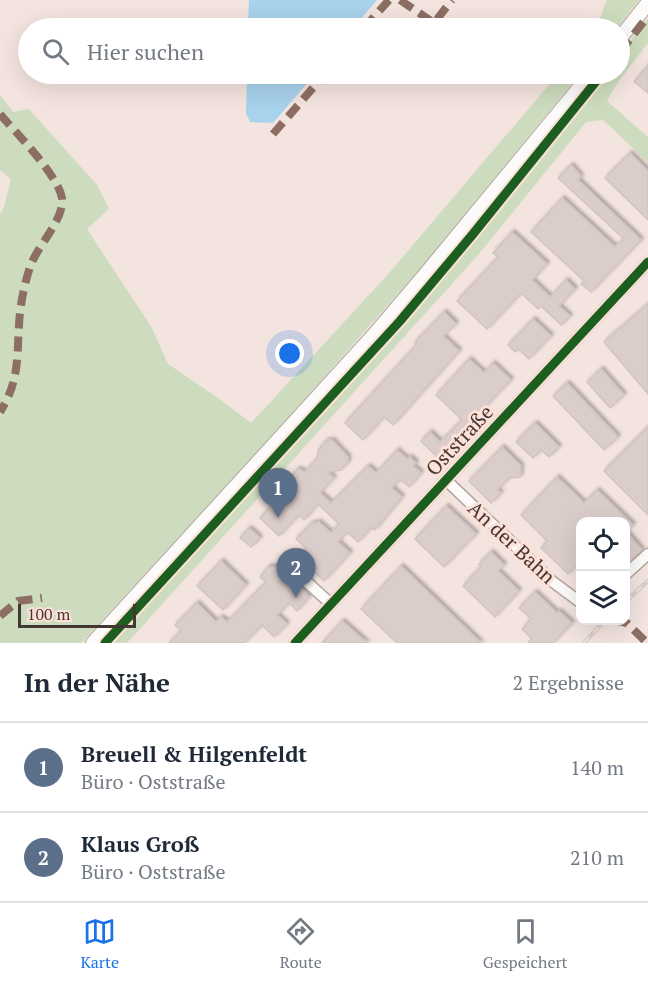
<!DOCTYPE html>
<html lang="de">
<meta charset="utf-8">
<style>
body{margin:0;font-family:"PT Serif",serif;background:#f6f6f7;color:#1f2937}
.controls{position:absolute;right:18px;bottom:18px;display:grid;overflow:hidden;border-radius:12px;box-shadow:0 6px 24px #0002}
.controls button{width:54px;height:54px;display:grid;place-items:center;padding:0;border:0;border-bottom:2px solid #e0e1e3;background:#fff;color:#1f2937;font:30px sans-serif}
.scale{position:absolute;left:18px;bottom:15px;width:118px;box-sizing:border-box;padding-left:6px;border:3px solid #443835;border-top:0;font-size:16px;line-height:21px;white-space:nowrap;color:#443835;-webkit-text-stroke:4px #fde0d6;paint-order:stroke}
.you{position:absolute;left:290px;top:354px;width:21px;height:21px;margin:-15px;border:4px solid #fff;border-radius:50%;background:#1a73e8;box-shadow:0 0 0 9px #1a73e833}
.badge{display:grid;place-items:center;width:39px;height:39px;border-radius:50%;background:#1a73e8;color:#fff;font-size:20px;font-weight:700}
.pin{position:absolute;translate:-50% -50px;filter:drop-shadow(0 2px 3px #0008)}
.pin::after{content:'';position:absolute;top:32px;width:21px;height:18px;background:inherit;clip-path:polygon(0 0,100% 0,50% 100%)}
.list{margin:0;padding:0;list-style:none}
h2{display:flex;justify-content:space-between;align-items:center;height:78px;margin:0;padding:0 24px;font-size:26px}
h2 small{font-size:20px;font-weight:400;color:#747a83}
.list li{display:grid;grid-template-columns:39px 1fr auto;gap:18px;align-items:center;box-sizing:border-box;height:90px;padding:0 24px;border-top:2px solid #e0e1e3}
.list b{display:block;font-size:22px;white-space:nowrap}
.list p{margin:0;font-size:20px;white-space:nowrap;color:#747a83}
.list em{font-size:20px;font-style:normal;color:#747a83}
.icon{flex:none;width:33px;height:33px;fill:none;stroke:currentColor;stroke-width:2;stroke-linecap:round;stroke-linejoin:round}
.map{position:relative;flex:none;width:648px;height:643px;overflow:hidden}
.search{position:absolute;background:#fff;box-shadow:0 6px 24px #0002;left:18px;right:18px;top:18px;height:66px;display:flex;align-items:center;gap:15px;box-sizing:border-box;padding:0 21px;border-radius:33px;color:#747a83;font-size:22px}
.sheet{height:258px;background:#fff}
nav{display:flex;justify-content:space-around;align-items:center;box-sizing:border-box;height:84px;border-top:2px solid #e0e1e3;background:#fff;font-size:16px;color:#747a83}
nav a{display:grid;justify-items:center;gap:3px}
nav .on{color:#1a73e8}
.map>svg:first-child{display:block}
</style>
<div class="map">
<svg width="648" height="643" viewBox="0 0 648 643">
<defs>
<filter id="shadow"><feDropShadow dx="2.5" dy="-2.5" stdDeviation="1.5" flood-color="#0004"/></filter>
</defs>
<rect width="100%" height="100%" fill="#f4e4df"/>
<g fill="#cddcbe">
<path d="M 607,0 L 639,0 L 617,28 L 594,28 C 601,20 602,10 607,0 Z"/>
<polygon points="648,18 648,43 618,82 607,101 648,137 648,162 603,120 586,122 479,254 127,643 106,643 194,547 491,211 603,74 620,74 620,54"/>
<polygon points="558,74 580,74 425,263 272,436 81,643 0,643 0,214 4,207 11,179 0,170 0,95 13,112 29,109 97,185 109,209 87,229 152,328 168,364 221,400 251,423 390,272"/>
</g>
<g fill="#a8d3ec">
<polygon points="249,0 377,0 353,28 248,28"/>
<polygon points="247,74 315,74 273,123 250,122 246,113"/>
</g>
<g fill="#dbcdca" stroke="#d1c4c1" stroke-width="1.5" filter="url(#shadow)">
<polygon points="648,65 648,93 634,82"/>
<polygon points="630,153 648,171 648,220 605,178"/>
<polygon points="571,165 581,176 578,180 641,240 591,292 581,284 584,281 531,232 562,198 615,247 624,239 558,178"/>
<polygon points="512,232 547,264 532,280 550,297 566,280 575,289 559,306 570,316 561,325 541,306 538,309 521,293 487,329 457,301 498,257 493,253"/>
<polygon points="648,304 648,394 604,342"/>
<polygon points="444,312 456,324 443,336 459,351 393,425 384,417 363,440 345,423 417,344 415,342"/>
<polygon points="533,319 551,336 529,359 518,349 515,352 508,345"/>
<polygon points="469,359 484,373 493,363 511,380 446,447 447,449 438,458 421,441 430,432 440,442 462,420 436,395"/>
<polygon points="601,369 624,395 610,408 587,382"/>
<polygon points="567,383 618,437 604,450 553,396"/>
<polygon points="535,423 559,447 549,457 541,450 533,458 516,442"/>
<polygon points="648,427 648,515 604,471"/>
<polygon points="332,440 348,457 348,462 341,470 327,472 334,478 320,493 331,503 368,466 376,473 397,450 407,459 410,457 416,463 413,466 421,473 409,487 400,479 392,488 402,497 375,530 372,527 358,542 347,532 338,542 350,553 324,581 298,557 306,548 296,539 311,524 319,522 331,533 339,524 318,504 304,520 299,515 279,536 260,518 273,504 272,497 298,469 305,472 318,457 318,450 326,441"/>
<polygon points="502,447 521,466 520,477 509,478 497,490 501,493 491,503 469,481"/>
<polygon points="557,477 584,503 597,490 633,525 626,532 642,550 626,564 626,522 580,522 580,562 568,574 541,548 547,541 521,515"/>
<polygon points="446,506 476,534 444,567 415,539"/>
<polygon points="249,528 260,538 251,547 240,538"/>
<polygon points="491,552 504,565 498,571 519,591 495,617 463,586 481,566 479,564"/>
<polygon points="221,561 246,585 223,610 197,586"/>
<polygon points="401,566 481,643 397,643 361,609"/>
<polygon points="268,567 280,567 309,597 297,611 289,603 277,615 287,624 274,637 262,625 244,643 169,643 181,631 175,625 197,603 216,622 221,617 227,622 266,582 260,577"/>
<polygon points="535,592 557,613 559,611 572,623 553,643 528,643 532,639 522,629 531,619 519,608"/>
<polygon points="342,621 367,643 322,643"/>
</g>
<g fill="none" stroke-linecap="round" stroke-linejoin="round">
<defs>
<g id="minor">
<polyline points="446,480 553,582 580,602"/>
<polyline points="285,562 331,604"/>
<polyline points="626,574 648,554"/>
<polyline points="295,643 648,262"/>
</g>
<g id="major">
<polyline points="620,38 648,3"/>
<polyline points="93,643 374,335 425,275 591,74"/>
</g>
</defs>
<use href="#minor" stroke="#b1a5a1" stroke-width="13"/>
<use href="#major" stroke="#b1a5a1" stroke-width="16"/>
<use href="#minor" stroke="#fdfbfa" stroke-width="10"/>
<use href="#major" stroke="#fdfbfa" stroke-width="14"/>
<defs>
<g id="rail">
<polyline points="626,601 648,581"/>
<polyline points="584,643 605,620"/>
</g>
</defs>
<use href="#rail" stroke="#d5d0cf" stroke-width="4.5"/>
<use href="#rail" stroke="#fde0d6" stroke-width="2" stroke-dasharray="7" stroke-linecap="butt"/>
<g stroke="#8d6e63" stroke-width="8" stroke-dasharray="15 8" stroke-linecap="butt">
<polyline points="400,0 434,23 452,0"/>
<polyline points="364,28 389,0"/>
<polyline points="620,52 648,16"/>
<path d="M 0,114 C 16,133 58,175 62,198 C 65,219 37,246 30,267 C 24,286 20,305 19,325 C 17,359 19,382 0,412"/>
<polyline points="273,134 325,74"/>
<polyline points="0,616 18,601 42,598"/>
<polyline points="614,620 627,623 647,643"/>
</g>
<defs>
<g id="cycleway">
<polyline points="105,643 400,321 473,234 602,74"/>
<polyline points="295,643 648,262"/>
</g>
</defs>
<use href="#cycleway" stroke="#fde0d6" stroke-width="13"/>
<use href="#cycleway" stroke="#1b5e20" stroke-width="9"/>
</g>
<g text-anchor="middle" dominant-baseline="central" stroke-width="6" stroke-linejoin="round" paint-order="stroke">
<g font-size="20" fill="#443835" stroke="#fde0d6">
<text transform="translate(459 440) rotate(-47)">Oststraße</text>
<text transform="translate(512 542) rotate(43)">An der Bahn</text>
</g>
</g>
</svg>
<div class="controls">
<button><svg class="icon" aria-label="locate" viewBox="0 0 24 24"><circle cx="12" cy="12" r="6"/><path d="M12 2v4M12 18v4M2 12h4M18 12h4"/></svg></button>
<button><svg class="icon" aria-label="layers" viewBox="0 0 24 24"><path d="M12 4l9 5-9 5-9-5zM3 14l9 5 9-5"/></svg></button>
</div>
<div class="scale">100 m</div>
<div class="you"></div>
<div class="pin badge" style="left:278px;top:518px;background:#5c6f8a">1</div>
<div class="pin badge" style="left:296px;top:598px;background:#5c6f8a">2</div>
<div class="search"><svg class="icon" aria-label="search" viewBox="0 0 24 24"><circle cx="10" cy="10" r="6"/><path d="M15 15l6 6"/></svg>Hier suchen</div>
</div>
<section class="sheet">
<h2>In der Nähe<small>2 Ergebnisse</small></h2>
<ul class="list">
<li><span class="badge" style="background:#5c6f8a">1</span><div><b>Breuell &amp; Hilgenfeldt</b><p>Büro · Oststraße</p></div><em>140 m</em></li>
<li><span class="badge" style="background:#5c6f8a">2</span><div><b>Klaus Groß</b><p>Büro · Oststraße</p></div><em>210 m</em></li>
</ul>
</section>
<nav>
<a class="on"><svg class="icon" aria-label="map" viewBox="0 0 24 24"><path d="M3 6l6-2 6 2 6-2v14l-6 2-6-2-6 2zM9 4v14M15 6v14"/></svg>Karte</a>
<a><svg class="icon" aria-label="directions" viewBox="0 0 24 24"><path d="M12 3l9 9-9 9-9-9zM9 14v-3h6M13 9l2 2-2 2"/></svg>Route</a>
<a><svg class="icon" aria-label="saved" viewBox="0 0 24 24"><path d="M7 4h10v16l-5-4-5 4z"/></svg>Gespeichert</a>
</nav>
